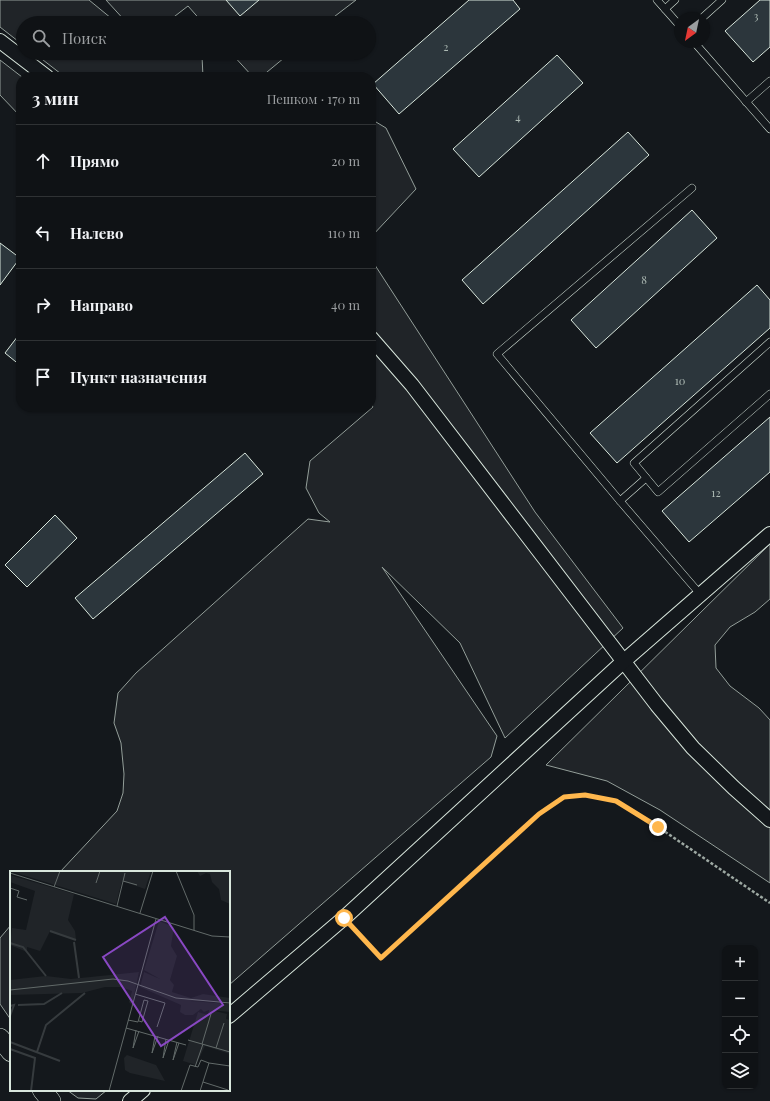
<!DOCTYPE html>
<html lang="ru">
<meta charset="utf-8">
<style>
body{margin:0;font-family:"Playfair Display",serif;background:#181b1e;color:#f1f3f6}
.controls{position:absolute;right:12px;bottom:12px;display:grid;overflow:hidden;border-radius:8px;box-shadow:0 1px 3px #0004}
.controls button{width:36px;height:36px;display:grid;place-items:center;padding:0;border:0;border-bottom:1px solid #2f3234;background:#0f1215;color:#f1f3f6;font:20px sans-serif}
.compass{position:absolute;left:674px;top:12px;width:36px;height:36px;border-radius:50%;background:#0f1215;box-shadow:0 1px 3px #0004;rotate:213deg}
.stop{position:absolute;width:12px;height:12px;margin:-9px;border:3px solid #ffb74d;border-radius:50%;background:#fff}
.stop.end{background:#ffb74d;border-color:#fff;box-shadow:0 1px 4px #0008}
.list{margin:0;padding:0;list-style:none}
h2{display:flex;justify-content:space-between;align-items:center;height:52px;margin:0;padding:0 16px;font-size:17px}
h2 small{font-size:13px;font-weight:400;color:#9b9ea0}
.list li{display:grid;grid-template-columns:26px 1fr auto;gap:12px;align-items:center;box-sizing:border-box;height:72px;padding:0 16px;border-top:1px solid #2f3234}
.list b{display:block;font-size:15px;white-space:nowrap}
.list em{font-size:13px;font-style:normal;color:#9b9ea0}
.icon{flex:none;width:22px;height:22px;fill:none;stroke:currentColor;stroke-width:2;stroke-linecap:round;stroke-linejoin:round}
.map{position:relative;flex:none;width:770px;height:1101px;overflow:hidden}
.search{position:absolute;background:#0f1215;box-shadow:0 1px 3px #0004;left:16px;top:16px;width:360px;height:44px;display:flex;align-items:center;gap:10px;box-sizing:border-box;padding:0 14px;border-radius:22px;color:#9b9ea0;font-size:15px}
.panel{position:absolute;background:#0f1215;box-shadow:0 1px 3px #0004;left:16px;top:72px;width:360px;height:340px;border-radius:16px}
.map>svg:first-child{display:block}
</style>
<div class="map">
<svg width="770" height="1101" viewBox="0 0 770 1101">
<rect width="100%" height="100%" fill="#14181c"/>
<g fill="#202428" stroke="#939e99">
<polygon points="0,0 89,0 117,23 23,23 23,45 0,27"/>
<polygon points="106,0 356,0 326,23 203,23 188,6 166,23 127,23"/>
<polygon points="34,53 198,53 202,56 203,77 65,77"/>
<polygon points="231,53 290,53 261,77 253,77"/>
<polygon points="0,60 22,77 21,77 21,117 0,95"/>
<polygon points="371,119 386,128 416,189 371,237"/>
<polygon points="371,259 535,512 623,628 505,738 460,643 382,567 497,736 491,757 229,985 229,872 60,872 117,811 123,793 124,774 121,743 114,723 118,693 136,673 308,519 330,522 319,513 306,488 310,461 373,407 371,404"/>
<polygon points="770,544 770,599 755,612 730,627 715,645 716,668 730,686 759,708 770,720 770,883 660,810 607,781 546,765"/>
<polygon points="11,925 11,1020 0,1004 0,938"/>
<polygon points="67,1090 107,1090 96,1099 78,1098"/>
</g>
<g fill="#2c363c" stroke="#d8e6dc">
<polygon points="226,0 259,0 240,16"/>
<polygon points="469,0 513,0 520,9 399,114 373,84"/>
<polygon points="760,0 770,0 770,47 753,62 725,31"/>
<polygon points="557,55 583,83 479,177 453,149"/>
<polygon points="628,132 649,155 483,304 462,280"/>
<polygon points="692,210 717,238 596,348 571,320"/>
<polygon points="0,243 20,258 0,285"/>
<polygon points="757,285 770,300 770,328 617,463 590,433"/>
<polygon points="21,332 21,366 5,353"/>
<polygon points="770,417 770,472 689,542 662,511"/>
<polygon points="245,453 263,474 93,619 75,598"/>
<polygon points="55,515 77,538 27,587 5,565"/>
</g>
<g fill="none" stroke-linecap="round" stroke-linejoin="round">
<defs>
<g id="lane">
<polyline points="657,0 680,26"/>
<polyline points="665,9 675,0"/>
<polyline points="702,18 722,0"/>
<polyline points="694,42 770,129"/>
<polyline points="746,102 770,81"/>
<polyline points="692,188 497,354 620,501 700,594"/>
<polyline points="770,342 634,463 658,492 770,394"/>
<polyline points="620,501 646,478"/>
</g>
<g id="street">
<polyline points="0,41 47,77"/>
<polyline points="371,338 412,385 657,705 693,748 734,788 770,820"/>
<polyline points="229,1016 344,918 624,661 770,534"/>
<polyline points="130,1101 143,1090"/>
</g>
<g id="secondary">
<polyline points="0,1038 11,1052"/>
<polyline points="42,1090 51,1101"/>
</g>
</defs>
<use href="#lane" stroke="#d8e6dc" stroke-width="8"/>
<use href="#street" stroke="#d8e6dc" stroke-width="16"/>
<use href="#secondary" stroke="#d8e6dc" stroke-width="20"/>
<polyline stroke="#9da8a2" stroke-width="2.5" stroke-dasharray="3 2" stroke-linecap="butt" points="354,928 381,958 539,814 564,797 585,795 616,801 658,827 770,903"/>
<use href="#lane" stroke="#14181c" stroke-width="7"/>
<use href="#street" stroke="#14181c" stroke-width="14"/>
<use href="#secondary" stroke="#14181c" stroke-width="19"/>
</g>
<g fill="none" stroke-linecap="round" stroke-linejoin="round">
<polyline stroke="#ffb74d" stroke-width="5" points="344,918 381,958 539,814 564,797 585,795 616,801 658,827"/>
</g>
<g text-anchor="middle" dominant-baseline="central" stroke-width="3" stroke-linejoin="round" paint-order="stroke">
<g font-size="11" fill="#adbab4">
<text x="756" y="15">3</text>
<text x="446" y="46">2</text>
<text x="518" y="116">4</text>
<text x="644" y="279">8</text>
<text x="680" y="380">10</text>
<text x="716" y="492">12</text>
</g>
</g>
<g transform="translate(10 871)">
<rect width="220" height="220" fill="#14181c"/>
<path d="M 0,0 L 141,0 L 135,18 L 112,10 L 106,33 ZM 187,0 L 220,0 L 220,33 L 211,29 L 209,18 L 202,11 L 200,3 L 196,2 L 190,5 ZM 0,4 L 64,23 L 58,49 L 65,60 L 66,69 L 40,60 L 30,80 L 17,76 L 17,81 L 0,74 L 2,57 L 16,59 L 25,20 L 0,11 ZM 149,50 L 164,56 L 161,75 L 167,85 L 160,109 L 164,114 L 162,121 L 181,127 L 193,123 L 220,127 L 220,131 L 181,130 L 220,133 L 220,141 L 201,139 L 217,143 L 216,148 L 220,149 L 220,183 L 195,175 L 186,194 L 173,190 L 188,141 L 198,144 L 199,139 L 194,141 L 191,138 L 183,144 L 175,144 L 170,141 L 171,134 L 130,116 L 134,101 L 150,108 L 134,99 ZM 129,101 L 122,134 L 119,131 L 122,120 L 111,116 L 95,116 L 72,122 L 0,124 L 0,109 L 36,105 L 61,108 ZM 117,184 L 146,194 L 155,210 L 120,202 L 115,199 L 114,187 Z" fill="#202428"/>
<path fill="none" stroke="#363b3e" stroke-width="2" d="M 40,60 L 66,69M 64,71 L 69,107M 0,72 L 13,76 L 36,105M 8,134 L 34,133 L 52,122M 0,135 L 4,134 L 0,145M 0,171 L 50,190M 0,178 L 25,187 L 21,220M 27,181 L 36,154 L 75,122"/>
<path fill="none" stroke="#626a69" stroke-width="1" d="M 166,0 L 184,44 L 184,59M 0,2 L 202,65 L 220,66M 113,10 L 127,14M 86,12 L 90,0M 44,16 L 50,0M 0,17 L 9,20 L 7,26 L 17,29M 107,35 L 115,2M 130,42 L 143,0M 0,119 L 103,108 L 118,110 L 166,127 L 220,132M 125,123 L 155,132 L 147,156M 118,149 L 128,151 L 134,129 L 138,130 L 132,151 L 129,150M 116,157 L 176,174M 126,159 L 123,177 L 129,160M 145,165 L 142,182 L 148,165M 156,168 L 153,187 L 159,169M 178,169 L 220,181M 167,171 L 163,189 L 169,172M 192,173 L 201,143M 206,177 L 214,152M 199,192 L 220,195M 185,196 L 193,173M 193,211 L 218,219M 99,220 L 146,48M 171,220 L 180,194 L 188,196 L 191,189 L 199,192 L 190,220"/>
<path fill="#8948c3" fill-opacity="0.15" stroke="#8948c3" stroke-width="2" d="M 155,46 L 213,134 L 151,175 L 93,86 Z"/>
<rect width="220" height="220" fill="none" stroke="#d8e6dc" stroke-width="2"/>
</g>
</svg>
<div class="controls">
<button>+</button>
<button>−</button>
<button><svg class="icon" aria-label="locate" viewBox="0 0 24 24"><circle cx="12" cy="12" r="6"/><path d="M12 2v4M12 18v4M2 12h4M18 12h4"/></svg></button>
<button><svg class="icon" aria-label="layers" viewBox="0 0 24 24"><path d="M12 4l9 5-9 5-9-5zM3 14l9 5 9-5"/></svg></button>
</div>
<svg class="compass" viewBox="-18 -18 36 36"><path d="M0-13l5 13h-10z" fill="#e53935"/><path d="M0 13l5-13h-10z" fill="#9b9ea0"/></svg>
<div class="stop" style="left:344px;top:918px"></div>
<div class="stop end" style="left:658px;top:827px"></div>
<div class="search"><svg class="icon" aria-label="search" viewBox="0 0 24 24"><circle cx="10" cy="10" r="6"/><path d="M15 15l6 6"/></svg>Поиск</div>
<section class="panel">
<h2>3 мин<small>Пешком · 170 m</small></h2>
<ul class="list">
<li><svg class="icon" aria-label="ahead" viewBox="0 0 24 24"><path d="M12 20V5M6 11l6-6 6 6"/></svg><div><b>Прямо</b></div><em>20 m</em></li>
<li><svg class="icon" aria-label="left" viewBox="0 0 24 24"><path d="M17 20v-9H6M10 6l-5 5 5 5"/></svg><div><b>Налево</b></div><em>110 m</em></li>
<li><svg class="icon" aria-label="right" viewBox="0 0 24 24"><path d="M7 20v-9h11M14 6l5 5-5 5"/></svg><div><b>Направо</b></div><em>40 m</em></li>
<li><svg class="icon" aria-label="arrive" viewBox="0 0 24 24"><path d="M6 21V4h12l-3 4 3 4H6"/></svg><div><b>Пункт назначения</b></div></li>
</ul>
</section>
</div>
